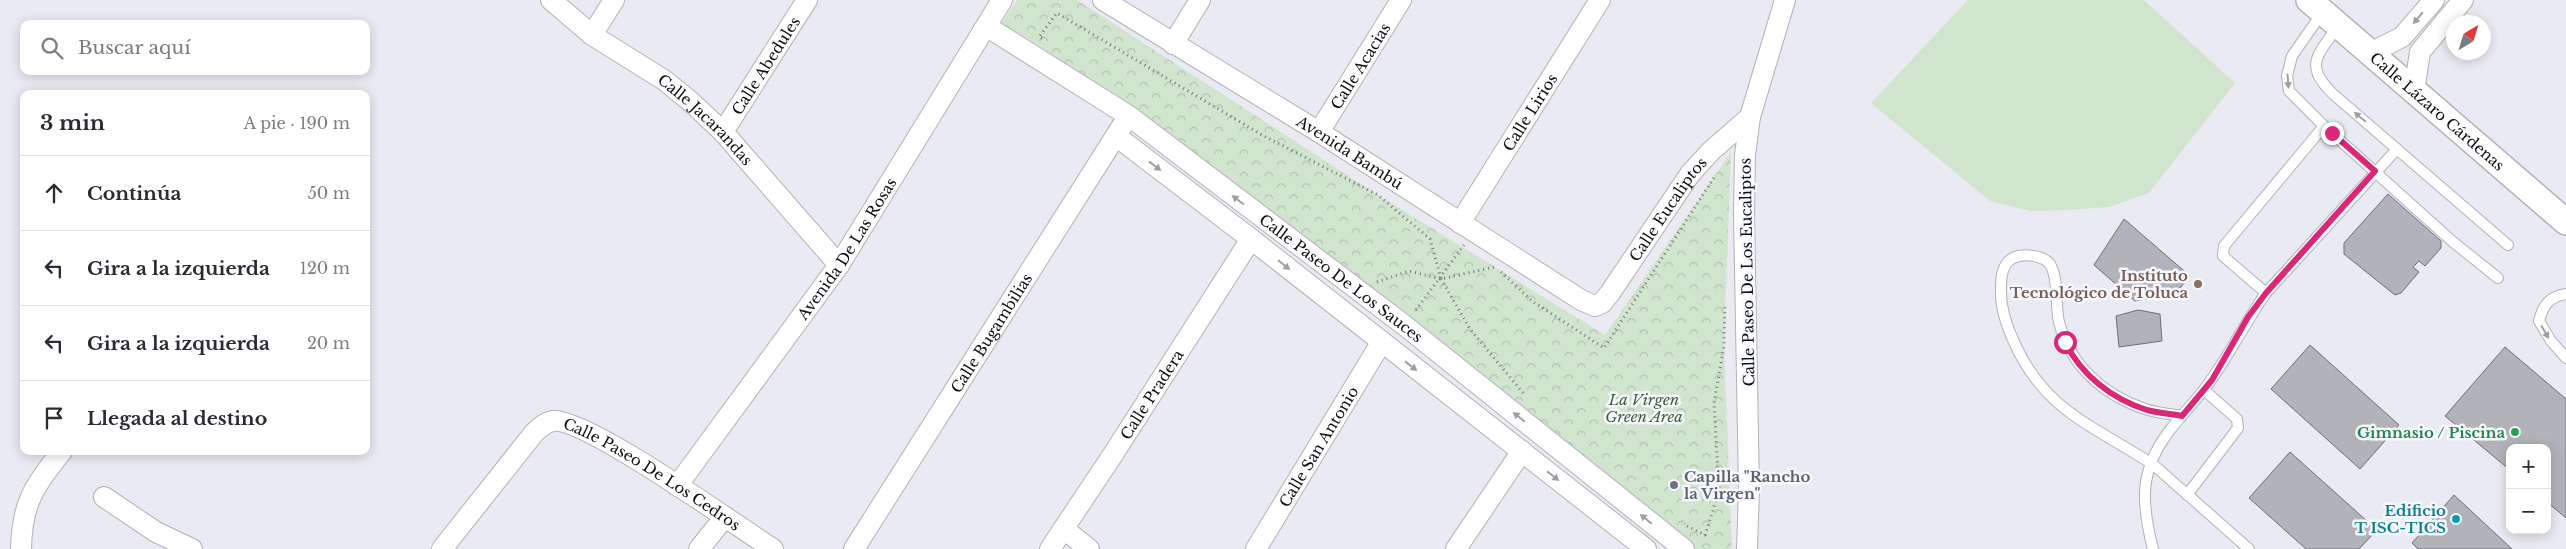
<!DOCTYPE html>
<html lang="es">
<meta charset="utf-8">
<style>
body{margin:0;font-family:"Libre Baskerville",serif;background:#f2f2f3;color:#2b2b33}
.controls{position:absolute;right:15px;bottom:15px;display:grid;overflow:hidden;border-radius:10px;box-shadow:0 2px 12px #0003}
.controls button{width:45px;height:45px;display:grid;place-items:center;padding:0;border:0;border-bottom:1px solid #e1e1e2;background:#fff;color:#2b2b33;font:25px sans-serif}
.compass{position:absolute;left:2446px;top:15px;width:45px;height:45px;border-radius:50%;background:#fff;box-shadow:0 2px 12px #0003;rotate:38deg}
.stop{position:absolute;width:15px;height:15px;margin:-11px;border:4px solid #db2777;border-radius:50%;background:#fff}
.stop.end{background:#db2777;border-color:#fff;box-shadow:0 1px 5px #0008}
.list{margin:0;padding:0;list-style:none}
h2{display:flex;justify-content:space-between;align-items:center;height:65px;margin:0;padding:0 20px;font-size:21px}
h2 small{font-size:16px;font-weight:400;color:#7c7c81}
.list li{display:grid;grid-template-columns:32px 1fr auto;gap:15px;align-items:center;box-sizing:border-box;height:75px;padding:0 20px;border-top:1px solid #e1e1e2}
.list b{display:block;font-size:19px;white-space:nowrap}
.list em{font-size:16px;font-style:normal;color:#7c7c81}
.icon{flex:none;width:28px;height:28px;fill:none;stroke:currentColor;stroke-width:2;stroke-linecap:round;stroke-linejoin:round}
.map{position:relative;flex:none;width:2566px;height:549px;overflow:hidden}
.search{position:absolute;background:#fff;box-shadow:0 2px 12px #0003;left:20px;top:20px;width:350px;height:55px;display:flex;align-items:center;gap:12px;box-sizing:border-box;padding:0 18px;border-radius:10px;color:#7c7c81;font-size:19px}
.panel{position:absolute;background:#fff;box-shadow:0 2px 12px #0003;left:20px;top:90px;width:350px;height:365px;border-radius:10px}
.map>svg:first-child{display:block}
</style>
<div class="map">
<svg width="2566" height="549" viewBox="0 0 2566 549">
<defs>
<pattern id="park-crowns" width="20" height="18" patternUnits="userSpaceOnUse" patternTransform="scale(1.25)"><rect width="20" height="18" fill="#d1e4ce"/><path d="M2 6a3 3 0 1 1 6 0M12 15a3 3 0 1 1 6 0" fill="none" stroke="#b2c2b0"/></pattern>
</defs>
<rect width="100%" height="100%" fill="#eaebf2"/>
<polygon fill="url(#park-crowns)" points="1017,0 1077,0 1378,195 1605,335 1731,152 1724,346 1732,549 1692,549 998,28"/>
<polygon fill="#d1e4ce" points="1968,0 2144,0 2235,83 2149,193 2109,207 2069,210 2031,211 1990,201 1871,103"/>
<g fill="#b2b3b9" stroke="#6e6f76">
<polygon points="2388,194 2441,241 2441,248 2425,266 2419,261 2413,267 2419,272 2401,293 2395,295 2344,254 2344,243"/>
<polygon points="2124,219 2190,276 2175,294 2135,301 2094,265"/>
<polygon points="2138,310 2160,314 2162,341 2119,347 2116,316"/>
<polygon points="2310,345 2399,425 2360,469 2271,389"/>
<polygon points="2505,347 2566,399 2566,518 2547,502 2547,448 2510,448 2510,470 2445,416"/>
<polygon points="2290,452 2377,530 2359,549 2306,549 2249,498"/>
<polygon points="2454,495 2512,549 2418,549 2412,543"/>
</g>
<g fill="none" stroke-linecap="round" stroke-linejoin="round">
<defs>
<g id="service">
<polyline points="2322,13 2292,56 2287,76 2289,91 2324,126 2453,242 2498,278"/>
<path d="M 2338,26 C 2318,55 2303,65 2333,94 L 2508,245"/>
<polyline points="2266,293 2223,256 2224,246 2324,126"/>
<path d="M 2566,294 C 2549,297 2543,305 2539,321 L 2551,341 L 2566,358"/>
<path d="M 2182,416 C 2170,414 2157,413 2145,409 C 2103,395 2070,365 2059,322 C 2055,305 2059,282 2051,266 C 2045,255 2024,253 2013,258 C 2002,264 2001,277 2001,288 C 2000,307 2006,325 2014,342 C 2044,410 2092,425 2149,462 C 2161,470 2171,481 2181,489 C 2204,509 2226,529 2249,549"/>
<polyline points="2187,495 2238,428 2237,419 2204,390"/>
<path d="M 2153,549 C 2141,502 2139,470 2170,430 C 2183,413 2199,398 2211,380 C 2231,352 2246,321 2266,293 L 2397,149"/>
</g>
<g id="minor">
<path id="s1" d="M 551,0 L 592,35 L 664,80 L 690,101 L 723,132 L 839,265"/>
<path id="s2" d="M 1103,0 L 1319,132 L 1581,300 L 1595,306 L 1602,303 L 1610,293 L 1690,174 L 1711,151 L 1750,117"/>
<path id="s3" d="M 986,26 L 1129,116 L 1404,325 L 1684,549"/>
<polyline points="592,35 614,0"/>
<polyline points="1173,44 1200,0"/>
<polyline points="2370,53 2402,37 2434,0"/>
<polyline points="2414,91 2420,52 2463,0"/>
<path id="s4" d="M 723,132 L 807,0"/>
<path id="s5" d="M 1319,132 L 1401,0"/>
<polyline points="1116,136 1251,239 1646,549"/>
<path id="s6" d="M 1460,223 L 1600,0"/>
<path id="s7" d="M 677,486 L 839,265 L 1002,0"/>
<polyline points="104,497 156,532 192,549"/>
<polyline points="1064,529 1089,549"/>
<path d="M 21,549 C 22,502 34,487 62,451"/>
<path id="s8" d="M 442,549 L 534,433 C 539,428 546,422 553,421 C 585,417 737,526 773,549"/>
<polyline points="699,549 724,518"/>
<path id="s9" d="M 854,549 L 1122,126"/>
<path id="s10" d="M 1050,549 L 1112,456 L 1251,239"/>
<path id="s11" d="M 1256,549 L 1381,343"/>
<polyline points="1456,549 1522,451"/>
<polyline points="1747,549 1749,490 1744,214 1745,155 1750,117 1785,0"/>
</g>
<g id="tertiary">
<path id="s12" d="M 2309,0 L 2566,222"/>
</g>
</defs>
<use href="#service" stroke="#b1b2b9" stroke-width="12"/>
<use href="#minor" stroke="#b1b2b9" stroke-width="22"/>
<use href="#tertiary" stroke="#b1b2b9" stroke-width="28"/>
<g stroke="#75767b" stroke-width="3" stroke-dasharray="1 4" stroke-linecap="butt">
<polyline points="1042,38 1039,37 1057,13 1262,135 1378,195 1430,239 1441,279"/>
<polyline points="1501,272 1532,301 1604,348 1715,176"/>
<polyline points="1441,279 1470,329 1524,394"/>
<polyline points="1377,282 1409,271 1441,279 1494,267"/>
<polyline points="1416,310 1464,245"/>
<polyline points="1687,526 1705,535 1719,491 1714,403 1724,346 1725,304"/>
</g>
<use href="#service" stroke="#fff" stroke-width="10"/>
<use href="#minor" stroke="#fff" stroke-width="20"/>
<use href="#tertiary" stroke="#fff" stroke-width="25"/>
</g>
<defs><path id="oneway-solid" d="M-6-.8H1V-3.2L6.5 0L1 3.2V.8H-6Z" transform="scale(1.25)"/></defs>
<g fill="#9f9fa0">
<use href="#oneway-solid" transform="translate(2418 18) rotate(130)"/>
<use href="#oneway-solid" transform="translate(2288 81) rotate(86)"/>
<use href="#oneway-solid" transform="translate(2360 117) rotate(-140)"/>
<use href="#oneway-solid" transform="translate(1155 166) rotate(37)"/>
<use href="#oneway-solid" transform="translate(1238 200) rotate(-143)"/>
<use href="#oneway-solid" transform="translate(1284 265) rotate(39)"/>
<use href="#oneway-solid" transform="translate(2545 332) rotate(60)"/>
<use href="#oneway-solid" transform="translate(1411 366) rotate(38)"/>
<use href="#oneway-solid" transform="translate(1519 417) rotate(-141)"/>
<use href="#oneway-solid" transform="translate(1553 476) rotate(38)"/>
<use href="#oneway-solid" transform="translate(1646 519) rotate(-141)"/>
</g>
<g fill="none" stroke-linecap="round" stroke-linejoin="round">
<path stroke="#db2777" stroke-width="6" d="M 2065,342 C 2081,375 2112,399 2147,410 C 2159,413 2171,414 2182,416 L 2212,380 L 2248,317 L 2266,293 L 2375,171 L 2332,133"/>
</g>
<circle fill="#8d6e63" stroke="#f7f8fe" stroke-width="2" cx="2198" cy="284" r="5"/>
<circle fill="#2e9e5b" stroke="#f7f8fe" stroke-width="2" cx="2515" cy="432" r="5"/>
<circle fill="#6b7280" stroke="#f7f8fe" stroke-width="2" cx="1674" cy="485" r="5"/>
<circle fill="#0f9aa8" stroke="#f7f8fe" stroke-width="2" cx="2456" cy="519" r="5"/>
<g text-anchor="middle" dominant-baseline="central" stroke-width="5" stroke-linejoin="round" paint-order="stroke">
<g font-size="15" fill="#0e0f11" stroke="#f7f8fe">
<text stroke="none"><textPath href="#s4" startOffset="79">Calle Abedules</textPath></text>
<text stroke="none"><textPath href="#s5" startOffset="78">Calle Acacias</textPath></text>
<text stroke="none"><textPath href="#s12" startOffset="170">Calle Lázaro Cárdenas</textPath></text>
<text stroke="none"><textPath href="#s6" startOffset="131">Calle Lirios</textPath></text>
<text stroke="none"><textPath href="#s1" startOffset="196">Calle Jacarandas</textPath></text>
<text stroke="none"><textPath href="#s2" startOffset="290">Avenida Bambú</textPath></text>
<text stroke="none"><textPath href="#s2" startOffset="702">Calle Eucaliptos</textPath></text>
<text stroke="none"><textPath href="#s7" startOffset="292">Avenida De Las Rosas</textPath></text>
<text transform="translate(1747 272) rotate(-91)">Calle Paseo De Los Eucaliptos</text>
<text stroke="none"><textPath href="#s3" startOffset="436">Calle Paseo De Los Sauces</textPath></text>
<text stroke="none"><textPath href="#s9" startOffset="256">Calle Bugambilias</textPath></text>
<text stroke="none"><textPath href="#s10" startOffset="185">Calle Pradera</textPath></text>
<text stroke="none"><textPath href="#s11" startOffset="120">Calle San Antonio</textPath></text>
<text stroke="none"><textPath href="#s8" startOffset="284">Calle Paseo De Los Cedros</textPath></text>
</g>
<g font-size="15" font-weight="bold" fill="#785e54" stroke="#f7f8fe" text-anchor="end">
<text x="2188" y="275">Instituto<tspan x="2188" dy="17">Tecnológico de Toluca</tspan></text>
</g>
<g font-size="15" font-style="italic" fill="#3a5b34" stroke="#f7f8fe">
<text x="1644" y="399">La Virgen<tspan x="1644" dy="17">Green Area</tspan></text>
</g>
<g font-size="15" font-weight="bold" fill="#27864d" stroke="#f7f8fe" text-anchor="end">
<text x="2505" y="432">Gimnasio / Piscina</text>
</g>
<g font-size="15" font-weight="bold" fill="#5b616d" stroke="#f7f8fe" text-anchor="start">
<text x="1684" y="476">Capilla "Rancho<tspan x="1684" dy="17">la Virgen"</tspan></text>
</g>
<g font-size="15" font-weight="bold" fill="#0d838f" stroke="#f7f8fe" text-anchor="end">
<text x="2446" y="510">Edificio<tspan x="2446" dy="17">T ISC-TICS</tspan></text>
</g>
</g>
</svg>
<div class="controls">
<button>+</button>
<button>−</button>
</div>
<svg class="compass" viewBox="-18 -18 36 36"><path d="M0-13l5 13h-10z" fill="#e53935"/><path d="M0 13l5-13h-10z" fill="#7c7c81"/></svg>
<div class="stop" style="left:2065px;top:342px"></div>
<div class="stop end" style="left:2332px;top:133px"></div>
<div class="search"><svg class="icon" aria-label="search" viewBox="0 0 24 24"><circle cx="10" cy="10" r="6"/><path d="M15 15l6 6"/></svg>Buscar aquí</div>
<section class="panel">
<h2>3 min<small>A pie · 190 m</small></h2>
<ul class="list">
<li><svg class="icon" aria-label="ahead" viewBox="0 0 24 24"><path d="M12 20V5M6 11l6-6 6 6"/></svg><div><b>Continúa</b></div><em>50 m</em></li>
<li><svg class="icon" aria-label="left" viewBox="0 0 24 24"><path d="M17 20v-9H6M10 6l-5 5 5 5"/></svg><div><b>Gira a la izquierda</b></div><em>120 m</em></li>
<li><svg class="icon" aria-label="left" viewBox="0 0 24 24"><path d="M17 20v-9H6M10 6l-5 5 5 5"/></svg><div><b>Gira a la izquierda</b></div><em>20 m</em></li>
<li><svg class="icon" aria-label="arrive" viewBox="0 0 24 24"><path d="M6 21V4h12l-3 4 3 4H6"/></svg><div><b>Llegada al destino</b></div></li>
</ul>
</section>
</div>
